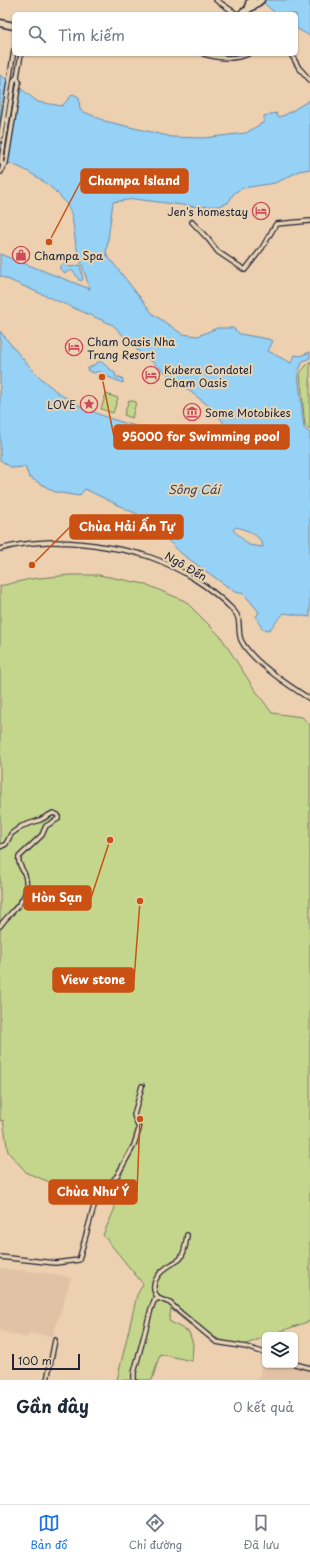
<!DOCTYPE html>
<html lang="vi">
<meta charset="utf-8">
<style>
body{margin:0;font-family:"Playpen Sans",sans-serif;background:#f6f6f7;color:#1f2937}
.controls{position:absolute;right:12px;bottom:12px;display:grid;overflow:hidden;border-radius:6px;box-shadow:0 1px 3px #0004}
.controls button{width:36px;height:36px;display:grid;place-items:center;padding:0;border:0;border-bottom:1px solid #e0e1e3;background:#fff;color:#1f2937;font:20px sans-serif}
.scale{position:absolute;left:12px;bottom:10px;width:68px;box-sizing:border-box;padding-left:4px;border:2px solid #22223b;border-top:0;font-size:11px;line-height:14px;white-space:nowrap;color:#22223b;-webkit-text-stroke:3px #e8d4b2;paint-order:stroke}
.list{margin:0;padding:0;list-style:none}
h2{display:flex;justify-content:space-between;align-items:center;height:52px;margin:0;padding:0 16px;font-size:17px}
h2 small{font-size:13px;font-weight:400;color:#747a83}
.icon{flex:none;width:22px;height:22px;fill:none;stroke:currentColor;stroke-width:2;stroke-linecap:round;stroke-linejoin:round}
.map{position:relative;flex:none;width:310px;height:1380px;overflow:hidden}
.search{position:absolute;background:#fff;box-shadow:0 1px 3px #0004;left:12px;right:12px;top:12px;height:44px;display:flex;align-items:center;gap:10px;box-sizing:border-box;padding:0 14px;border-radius:6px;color:#747a83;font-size:15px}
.sheet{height:124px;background:#fff}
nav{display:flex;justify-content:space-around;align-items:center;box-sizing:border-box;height:56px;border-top:1px solid #e0e1e3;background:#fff;font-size:11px;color:#747a83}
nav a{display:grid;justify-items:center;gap:2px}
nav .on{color:#1a73e8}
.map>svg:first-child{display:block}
</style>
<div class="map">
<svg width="310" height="1380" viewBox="0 0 310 1380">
<rect width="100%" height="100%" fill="#edd0af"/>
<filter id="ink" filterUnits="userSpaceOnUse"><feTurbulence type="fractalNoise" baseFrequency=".025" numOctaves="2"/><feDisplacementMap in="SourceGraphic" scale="8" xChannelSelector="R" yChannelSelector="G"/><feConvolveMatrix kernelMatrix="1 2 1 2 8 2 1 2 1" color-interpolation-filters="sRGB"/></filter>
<g filter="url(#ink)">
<g fill="#e1c2a5">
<polygon points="0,1268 56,1274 71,1278 53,1335 50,1336 29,1333 27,1338 0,1331"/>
<polygon points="264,1355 265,1356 265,1365 294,1365 310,1370 310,1380 258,1380"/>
</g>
<g fill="#c3d68b" stroke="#727c63">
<polygon points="310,361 310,430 305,426 300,373"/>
<polygon points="106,394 118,398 113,413 101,409"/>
<polygon points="129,400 136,402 132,418 124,415"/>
<polygon points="70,575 99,575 145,584 185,601 221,637 253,687 272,713 302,717 310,725 310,1321 270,1335 265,1335 265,1337 241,1346 234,1347 189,1324 171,1309 169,1321 189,1332 193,1344 192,1361 160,1354 152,1380 117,1380 137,1295 143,1284 103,1235 115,1208 107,1191 90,1198 27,1173 8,1152 3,1120 0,1121 0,586 30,579"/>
</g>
<g fill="#96d1f6" stroke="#688bab" fill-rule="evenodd">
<polygon points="256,0 310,0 310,36 296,28 296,14 276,14 264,3"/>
<path d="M 0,75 L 20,88 L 38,102 L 62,106 L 73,94 L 79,97 L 80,110 L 105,121 L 172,137 L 204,138 L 246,133 L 264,122 L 264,116 L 276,113 L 278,117 L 285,115 L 310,100 L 310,169 L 299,171 L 286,178 L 275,183 L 243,188 L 234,193 L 228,203 L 219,206 L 198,207 L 134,199 L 113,202 L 106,254 L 153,314 L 182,334 L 198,336 L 217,328 L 233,328 L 240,334 L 268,339 L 273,341 L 268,351 L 291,363 L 295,355 L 300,356 L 310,352 L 310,358 L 303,361 L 298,373 L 304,428 L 310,433 L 310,617 L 284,613 L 269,630 L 262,629 L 256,617 L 259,612 L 244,594 L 235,592 L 182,554 L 145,518 L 85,489 L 79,496 L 55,492 L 29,477 L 25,467 L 12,468 L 0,460 L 0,331 C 17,352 34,374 56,391 C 89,418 183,446 223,427 L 223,422 L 214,410 L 138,351 L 113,325 L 0,276 L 0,254 L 90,289 C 85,274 80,260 76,245 C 74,234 74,222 70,211 C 62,190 22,164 0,161 ZM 236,527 C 247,530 261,535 263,547 L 249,545 L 233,530 Z"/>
<path d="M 63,264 L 71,267 L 80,265 L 83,279 L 81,281 L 79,280 C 75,275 75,267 65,273 L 59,268 Z"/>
<polygon points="100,361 115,373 116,377 120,377 123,380 123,383 108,377 99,371 94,373 87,370 87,369"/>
</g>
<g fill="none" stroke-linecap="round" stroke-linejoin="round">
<defs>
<g id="street">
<polyline points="216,0 237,14"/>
<path d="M 204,54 C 218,58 235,60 248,54"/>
<polyline points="291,54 299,68 310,80"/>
<polyline points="0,140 14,50"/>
<polyline points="3,166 1,161 14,80 17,77 21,54"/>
<polyline points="1,172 3,166 6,163 19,82 17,77"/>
<polyline points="192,222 208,239 218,252 245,270 262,248 276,224 310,221"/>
<path d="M 0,549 C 32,540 62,541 94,545 C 112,548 130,550 147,556 C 179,567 211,587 234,611 C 242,619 237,630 241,640 C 250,660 291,687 310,699"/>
<path d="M 0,847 L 6,844 L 11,834 L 22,826 L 40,820 L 53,813 L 58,815 L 58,819 L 46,826 L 42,835 L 19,857 C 17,864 23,869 25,875 C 32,900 12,909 0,926"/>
<polyline points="0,1257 55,1263 79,1260 96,1199 117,1176 134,1145 139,1129 134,1115 142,1086"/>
<path d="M 158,1298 C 147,1284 160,1271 172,1264 C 175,1262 178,1261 180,1259 C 185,1253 186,1242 187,1235"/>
<polyline points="295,1364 310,1368"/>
<polyline points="47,1380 55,1340"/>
<polyline points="134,1380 134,1373 151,1309 154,1301 158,1298 170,1303 181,1313 216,1342 246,1347 265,1353"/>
</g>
<g id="primary">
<polyline points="249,8 249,3 253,0"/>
<path d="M 241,14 C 249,8 254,7 261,0"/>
<polyline points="0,23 14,26"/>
</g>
</defs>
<use href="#street" stroke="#22223b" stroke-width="6"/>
<use href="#primary" stroke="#22223b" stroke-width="9"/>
<use href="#street" stroke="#e8d4b2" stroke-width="3.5"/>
<use href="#primary" stroke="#e8d4b2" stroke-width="6"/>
</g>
</g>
<defs>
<symbol id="hotel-ring" viewBox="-11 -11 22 22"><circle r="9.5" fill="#e8d4b2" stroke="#d1495b" stroke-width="1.5"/><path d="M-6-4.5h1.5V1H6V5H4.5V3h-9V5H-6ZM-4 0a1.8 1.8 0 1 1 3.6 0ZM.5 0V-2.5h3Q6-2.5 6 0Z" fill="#d1495b"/></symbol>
<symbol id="shop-ring" viewBox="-11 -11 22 22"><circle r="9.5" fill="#e8d4b2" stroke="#d1495b" stroke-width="1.5"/><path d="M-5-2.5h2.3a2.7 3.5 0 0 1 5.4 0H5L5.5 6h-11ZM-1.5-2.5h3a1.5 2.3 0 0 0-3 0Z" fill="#d1495b"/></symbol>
<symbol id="sight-ring" viewBox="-11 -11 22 22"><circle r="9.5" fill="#e8d4b2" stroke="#d1495b" stroke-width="1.5"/><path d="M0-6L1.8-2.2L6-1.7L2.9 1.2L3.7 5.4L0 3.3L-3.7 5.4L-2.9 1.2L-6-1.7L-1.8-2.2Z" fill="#d1495b"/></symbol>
<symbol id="museum-ring" viewBox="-11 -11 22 22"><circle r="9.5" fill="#e8d4b2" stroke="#d1495b" stroke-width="1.5"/><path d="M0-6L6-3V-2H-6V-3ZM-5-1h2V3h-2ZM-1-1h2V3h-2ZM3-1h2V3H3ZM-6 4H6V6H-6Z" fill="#d1495b"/></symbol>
</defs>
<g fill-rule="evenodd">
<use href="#hotel-ring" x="251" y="201" width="20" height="20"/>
<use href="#shop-ring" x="11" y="245" width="20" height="20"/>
<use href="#hotel-ring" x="64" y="337" width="20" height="20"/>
<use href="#hotel-ring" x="141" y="365" width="20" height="20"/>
<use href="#sight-ring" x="79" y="394" width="20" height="20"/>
<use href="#museum-ring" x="182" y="402" width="20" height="20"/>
</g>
<g text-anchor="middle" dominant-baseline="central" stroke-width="4" stroke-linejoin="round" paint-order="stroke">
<g font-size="11" fill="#22223b" stroke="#e8d4b2" text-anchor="start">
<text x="248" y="211" text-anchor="end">Jen's homestay</text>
<text x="34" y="255">Champa Spa</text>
<text x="87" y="341">Cham Oasis Nha<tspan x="87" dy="13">Trang Resort</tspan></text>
<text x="164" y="369">Kubera Condotel<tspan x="164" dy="13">Cham Oasis</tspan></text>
<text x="76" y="404" text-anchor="end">LOVE</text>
<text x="205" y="412">Some Motobikes</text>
</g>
<g font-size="11" fill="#22223b" stroke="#e8d4b2">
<text transform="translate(186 566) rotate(30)">Ngô Đến</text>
</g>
<g font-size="12" font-style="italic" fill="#394560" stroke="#e8d4b2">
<text x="194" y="489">Sông Cái</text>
</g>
</g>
<path fill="none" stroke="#ca5113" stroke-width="1.5" d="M49 242L81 181M102 377L114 437M32 565L70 527M110 840L91 898M140 901L134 980M140 1119L137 1192"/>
<g fill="#ca5113" stroke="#e8d4b2" stroke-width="1.5">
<circle cx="49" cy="242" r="4"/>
<circle cx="102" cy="377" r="4"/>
<circle cx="32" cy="565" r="4"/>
<circle cx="110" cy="840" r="4"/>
<circle cx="140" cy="901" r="4"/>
<circle cx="140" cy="1119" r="4"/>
</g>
<g fill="#ca5113" stroke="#ca5113" stroke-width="1.5">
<rect x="81" y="169" width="107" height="24" rx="4"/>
<rect x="114" y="425" width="175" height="24" rx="4"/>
<rect x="70" y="515" width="113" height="24" rx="4"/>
<rect x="24" y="886" width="67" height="24" rx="4"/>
<rect x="53" y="968" width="81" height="24" rx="4"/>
<rect x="49" y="1180" width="88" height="24" rx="4"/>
</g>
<g font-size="12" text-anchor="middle" font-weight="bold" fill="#fff">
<text x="134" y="185">Champa Island</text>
<text x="201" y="441">95000 for Swimming pool</text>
<text x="127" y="531">Chùa Hải Ấn Tự</text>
<text x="57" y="902">Hòn Sạn</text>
<text x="93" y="984">View stone</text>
<text x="93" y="1196">Chùa Như Ý</text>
</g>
</svg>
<div class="controls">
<button><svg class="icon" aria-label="layers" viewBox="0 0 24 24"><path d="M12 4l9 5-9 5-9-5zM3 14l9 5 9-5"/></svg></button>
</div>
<div class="scale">100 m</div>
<div class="search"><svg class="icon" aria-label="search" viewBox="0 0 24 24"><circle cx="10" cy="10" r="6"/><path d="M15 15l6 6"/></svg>Tìm kiếm</div>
</div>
<section class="sheet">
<h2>Gần đây<small>0 kết quả</small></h2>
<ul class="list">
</ul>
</section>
<nav>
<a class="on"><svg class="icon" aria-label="map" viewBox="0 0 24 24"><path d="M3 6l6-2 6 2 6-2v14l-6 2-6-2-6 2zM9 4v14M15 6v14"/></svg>Bản đồ</a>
<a><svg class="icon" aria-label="directions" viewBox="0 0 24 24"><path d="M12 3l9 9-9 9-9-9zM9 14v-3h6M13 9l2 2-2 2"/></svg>Chỉ đường</a>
<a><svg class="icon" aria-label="saved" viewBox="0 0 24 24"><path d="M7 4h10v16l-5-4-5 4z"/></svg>Đã lưu</a>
</nav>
